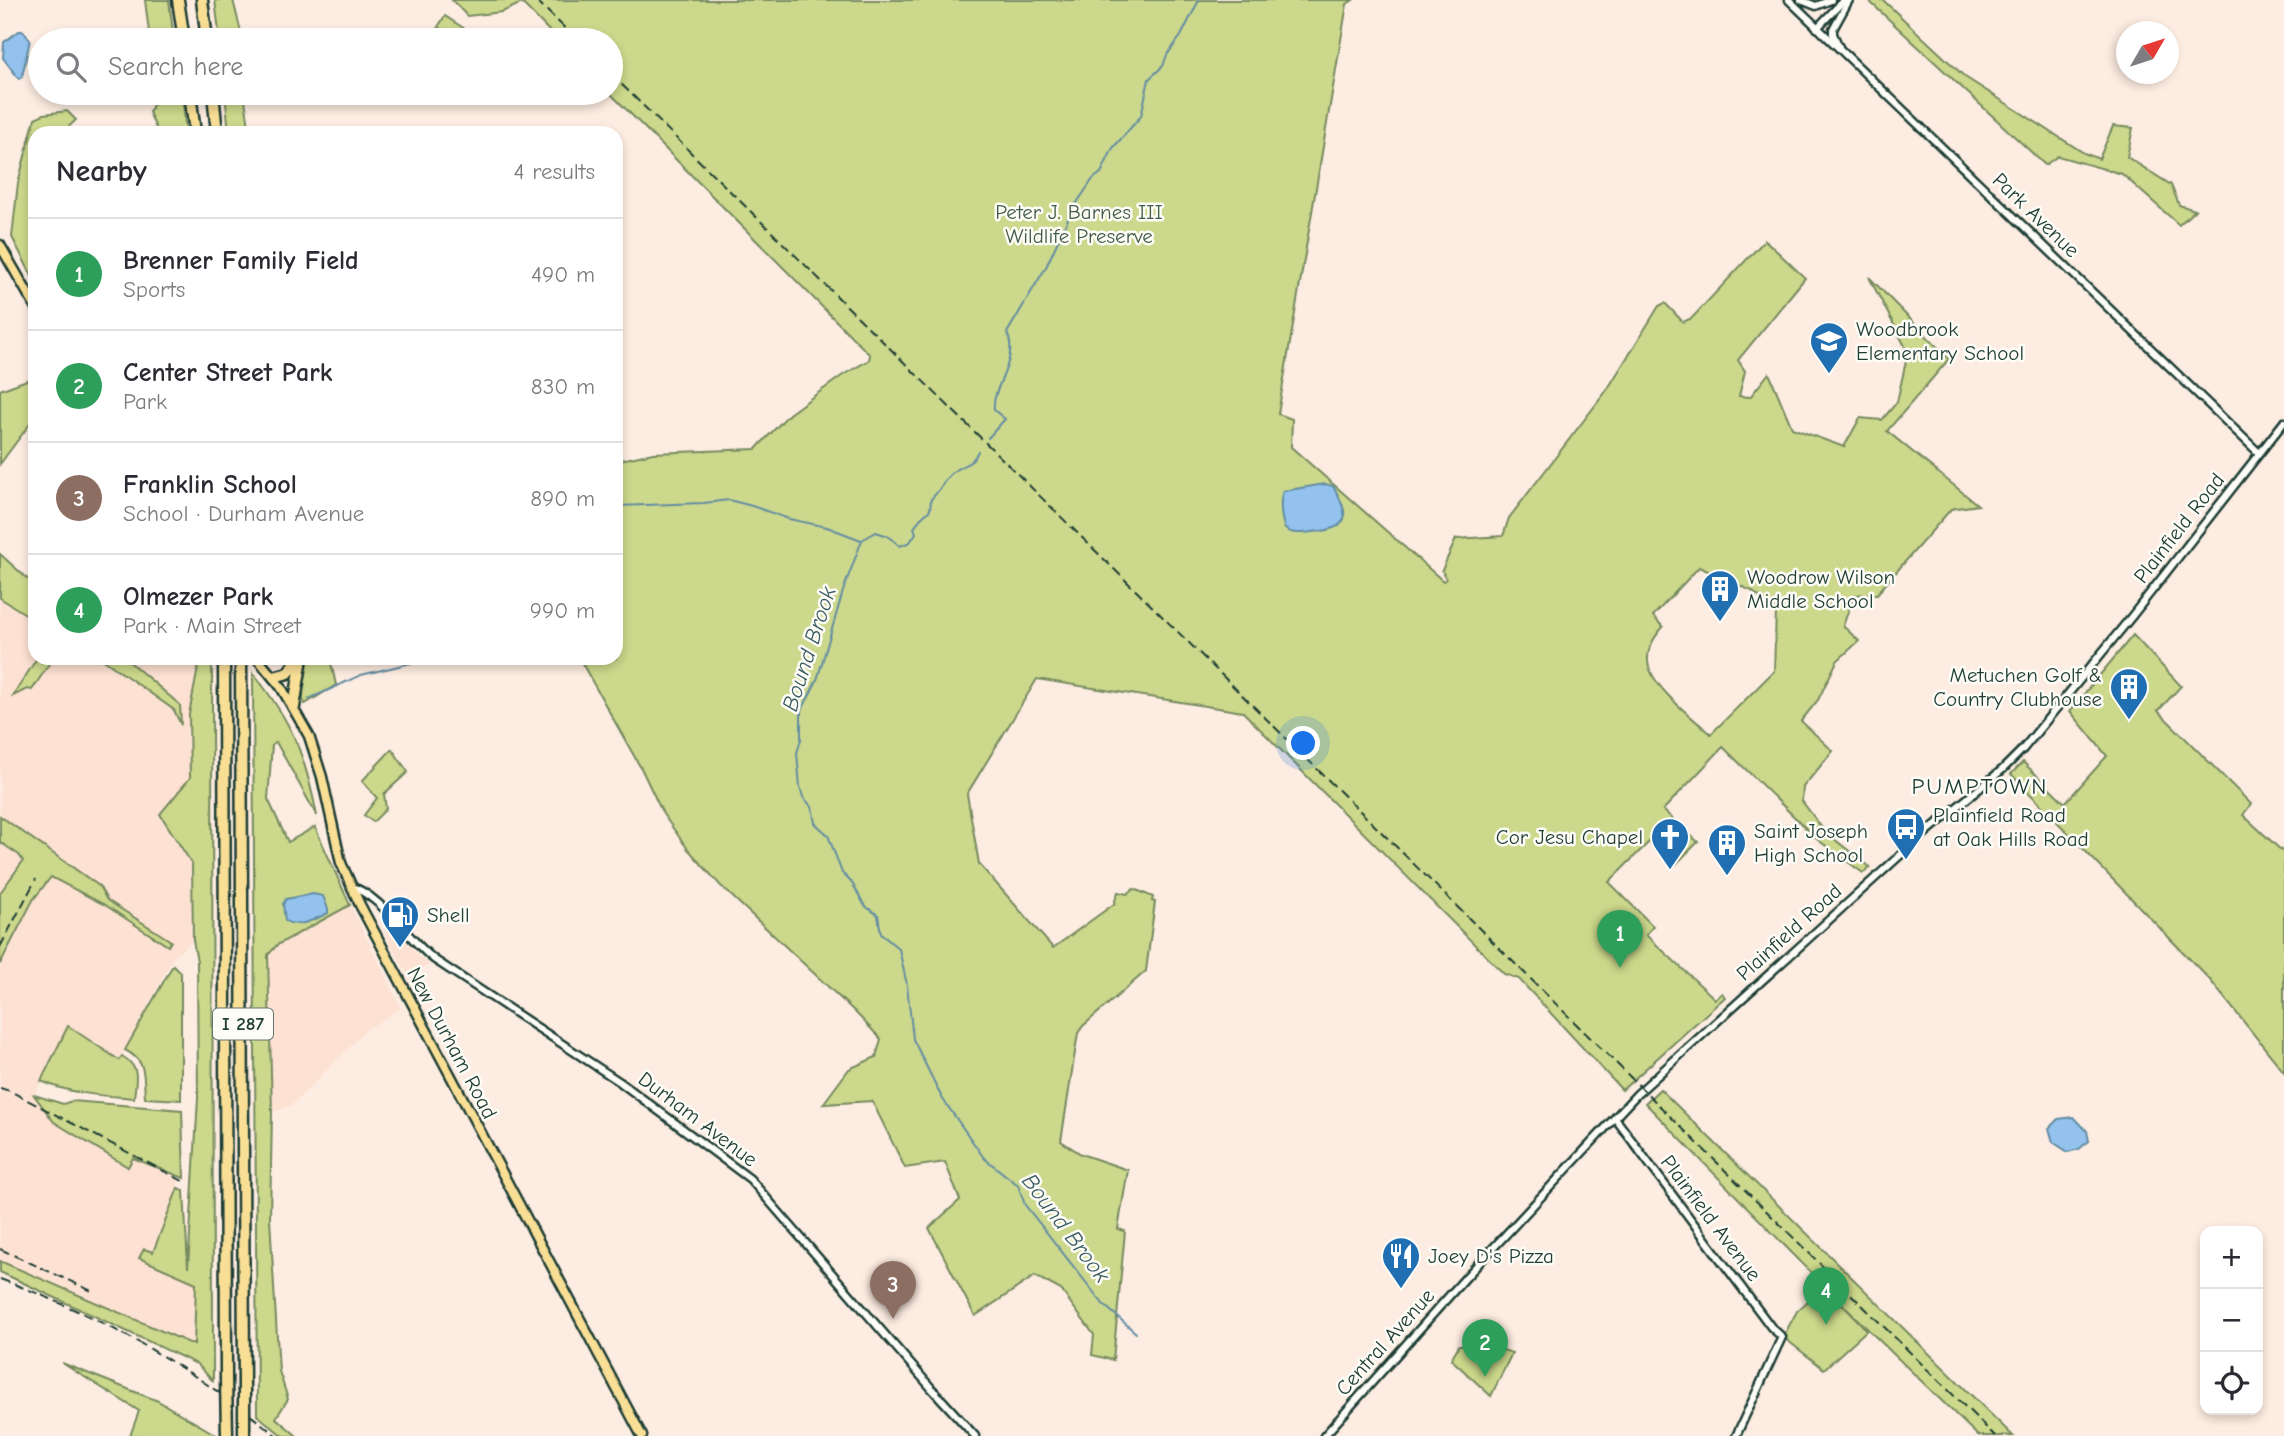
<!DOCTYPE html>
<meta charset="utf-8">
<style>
body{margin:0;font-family:"Comic Neue",sans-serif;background:#f2f2f3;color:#2b2b33}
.controls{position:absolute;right:21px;bottom:21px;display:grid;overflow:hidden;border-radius:14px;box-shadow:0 4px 10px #0003}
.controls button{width:63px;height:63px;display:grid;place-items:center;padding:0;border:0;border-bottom:2px solid #e1e1e2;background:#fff;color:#2b2b33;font:35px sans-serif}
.compass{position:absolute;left:2116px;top:21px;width:63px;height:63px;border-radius:50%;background:#fff;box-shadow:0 4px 10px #0003;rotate:51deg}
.you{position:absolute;left:1304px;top:744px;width:24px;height:24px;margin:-18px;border:5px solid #fff;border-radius:50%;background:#1a73e8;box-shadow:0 0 0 10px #1a73e833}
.badge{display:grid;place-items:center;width:46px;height:46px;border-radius:50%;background:#1f6fb2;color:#fff;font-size:23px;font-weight:700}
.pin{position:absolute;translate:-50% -58px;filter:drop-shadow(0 2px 4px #0008)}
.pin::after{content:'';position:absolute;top:37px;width:24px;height:21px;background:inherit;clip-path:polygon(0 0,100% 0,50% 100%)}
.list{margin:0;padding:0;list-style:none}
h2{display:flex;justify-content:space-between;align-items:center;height:91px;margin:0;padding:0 28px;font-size:30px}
h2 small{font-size:23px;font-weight:400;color:#7c7c81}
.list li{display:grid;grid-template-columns:46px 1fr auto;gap:21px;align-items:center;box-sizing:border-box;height:112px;padding:0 28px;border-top:2px solid #e1e1e2}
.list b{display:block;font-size:26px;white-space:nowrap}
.list p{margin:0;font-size:23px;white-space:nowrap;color:#7c7c81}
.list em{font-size:23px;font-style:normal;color:#7c7c81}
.icon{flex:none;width:38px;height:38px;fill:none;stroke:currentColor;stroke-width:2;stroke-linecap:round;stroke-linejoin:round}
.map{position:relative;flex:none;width:2284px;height:1436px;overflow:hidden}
.search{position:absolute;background:#fff;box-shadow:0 4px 10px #0003;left:28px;top:28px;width:595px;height:77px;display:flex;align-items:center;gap:18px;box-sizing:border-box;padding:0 24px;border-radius:38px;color:#7c7c81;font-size:26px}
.panel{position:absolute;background:#fff;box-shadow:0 4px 10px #0003;left:28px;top:126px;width:595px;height:539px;border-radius:21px}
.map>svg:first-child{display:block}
</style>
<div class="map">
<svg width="2284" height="1436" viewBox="0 0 2284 1436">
<rect width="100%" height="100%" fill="#fdece1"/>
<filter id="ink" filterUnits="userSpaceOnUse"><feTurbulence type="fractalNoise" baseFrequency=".0143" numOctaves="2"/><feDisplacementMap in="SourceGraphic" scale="14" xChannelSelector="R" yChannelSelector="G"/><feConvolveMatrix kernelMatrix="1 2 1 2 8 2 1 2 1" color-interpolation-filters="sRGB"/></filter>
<g filter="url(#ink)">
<g fill="#fde1d2">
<polygon points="35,581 35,658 200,658 189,714 190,778 160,814 192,864 193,940 173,958 120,1060 50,1063 34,1095 54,1122 128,1167 133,1158 179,1176 178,1188 153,1252 196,1283 194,1345 0,1261 0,964 33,900 51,877 105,905 167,945 171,941 107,900 99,886 0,816 0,584 32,583"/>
<polygon points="0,842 19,855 24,861 0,893"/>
<polygon points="350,905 401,1008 366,1030 292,1105 272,1112 268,954 277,945"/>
<polygon points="391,926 421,958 429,964 409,977 383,930"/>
</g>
<g fill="#ccd88b" stroke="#768a60" stroke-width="2" fill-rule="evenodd">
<polygon points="145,0 169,0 174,40 150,40"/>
<polygon points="215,0 233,0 243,40 220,40"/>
<path d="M 452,0 L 1353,0 L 1347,4 L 1278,414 L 1292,419 L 1291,447 L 1443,581 L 1446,579 L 1442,570 L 1456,539 L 1503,536 L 1509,518 L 1607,390 L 1659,306 L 1665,303 L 1683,322 L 1692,318 L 1765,240 L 1805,278 L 1738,360 L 1745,371 L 1739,396 L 1750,397 L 1769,373 L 1792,428 L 1844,447 L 1860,418 L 1882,420 L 1897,402 L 1908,352 L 1869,277 L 1949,359 L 1887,431 L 1978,505 L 1951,509 L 1877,594 L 1854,595 L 1843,626 L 1859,641 L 1837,661 L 1818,700 L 1801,721 L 1833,751 L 1803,787 L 1802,801 L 1825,832 L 1870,867 L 1863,873 L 1818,840 L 1723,747 L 1663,810 L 1698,842 L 1674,866 L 1649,842 L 1609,882 L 1653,926 L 1646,935 L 1715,999 L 1722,993 L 1725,997 L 1622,1090 L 1519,979 L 1504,974 L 1243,712 L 1037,679 L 967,794 L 979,864 L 1053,948 L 1114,904 L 1118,892 L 1127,894 L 1134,889 L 1153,897 L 1152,901 L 1155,902 L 1146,971 L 1083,1026 L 1078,1033 L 1061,1141 L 1081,1154 L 1128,1170 L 1118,1229 L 1125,1231 L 1113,1360 L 1092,1355 L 1094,1335 L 1061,1290 L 1035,1276 L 975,1316 L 929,1228 L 960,1200 L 945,1162 L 905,1168 L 872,1101 L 823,1104 L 849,1069 L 876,1057 L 881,1039 L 854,1011 L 720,885 L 687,848 L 663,814 L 642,770 L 579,658 L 616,658 L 616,461 L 653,453 L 756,449 L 789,414 L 843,375 L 869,360 L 870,355 L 610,93 L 611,40 L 558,40 L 522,3 L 502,12 L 467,16 ZM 1699,567 L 1752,591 L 1776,611 L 1774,671 L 1711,734 C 1694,719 1649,685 1648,661 C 1647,647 1655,636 1663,627 L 1653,616 Z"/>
<polygon points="1868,0 1883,0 1965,77 2084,153 2099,159 2113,126 2133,128 2127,157 2171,185 2179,205 2195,210 2179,225 2122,174 2058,156 2045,165"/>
<polygon points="445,16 465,29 458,40 438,27"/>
<polygon points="154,93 182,93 186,133 158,133 149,112 157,98"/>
<polygon points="225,93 244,93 250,133 229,133"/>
<polygon points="67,111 76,120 64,131 65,133 35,133 35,282 12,237 18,183 35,118 44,114"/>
<polygon points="35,377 35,417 0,464 0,390"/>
<polygon points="0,554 32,583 35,588 35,620 0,598"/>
<polygon points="2133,635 2181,686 2158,711 2251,804 2243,815 2284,853 2284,1072 2210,980 2011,774 2023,762 2065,803 2107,756 2070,711"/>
<polygon points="37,658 53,658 32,690 27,689 13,696"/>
<polygon points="101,658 125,658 180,705 181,725 174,710"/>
<polygon points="200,658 212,658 213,1381 197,1364 0,1272 0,1261 194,1345 196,1283 139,1258 144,1249 153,1252 178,1188 184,1191 188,1268 198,1098 197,961 193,940 192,864 160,814 190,778 189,714"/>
<polygon points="304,658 330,658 336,685 305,704 303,700"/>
<path d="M 253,673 C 292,722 305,754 317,816 L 276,742 L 272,745 L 268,799 L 288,842 L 315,827 L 350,905 L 277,945 L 268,955 L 272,1112 L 270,1219 L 279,1371 L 288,1399 L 276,1418 L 297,1436 L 283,1436 L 257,1415 Z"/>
<polygon points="392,749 408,772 384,794 386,809 373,822 364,815 377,798 362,781"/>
<polygon points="0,816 99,886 107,900 171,941 168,946 105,905 51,877 33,900 0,964 0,893 23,861 19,855 0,842"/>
<path d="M 173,965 L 181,973 L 181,1100 L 145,1098 C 143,1075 148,1062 125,1050 Z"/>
<path d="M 68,1026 L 119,1060 L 122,1056 C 141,1068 136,1078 134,1098 C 99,1095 74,1095 41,1081 Z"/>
<polygon points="1660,1089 2013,1436 1978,1436 1846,1308 1645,1103"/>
<polygon points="34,1095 63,1104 72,1101 182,1110 184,1178 133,1158 128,1167 54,1122"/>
<polygon points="1824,1286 1867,1330 1824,1369 1783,1337 1797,1311"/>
<polygon points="1459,1345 1489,1345 1512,1353 1491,1396 1451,1359"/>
<polygon points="62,1363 158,1401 218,1436 130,1436 139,1411"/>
</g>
<g fill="#92c2ed" stroke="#648da3" stroke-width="2">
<polygon points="19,31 23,31 30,40 22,77 19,79 3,58 4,42"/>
<path d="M 1325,484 L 1333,486 C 1350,516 1352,529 1312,532 C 1302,533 1293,535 1285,529 C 1281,519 1279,501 1283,491 Z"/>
<path d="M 313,894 L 323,896 L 328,909 L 328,913 C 315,919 299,929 285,921 L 283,904 L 286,899 Z"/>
<polygon points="2074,1117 2087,1131 2089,1141 2079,1149 2068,1152 2053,1142 2049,1128 2058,1119"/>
</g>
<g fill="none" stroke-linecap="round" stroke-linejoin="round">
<g stroke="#648da3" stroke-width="2">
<path d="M 988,438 L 1005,419 L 994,410 C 991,387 1020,360 1007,333 L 1046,267 L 1072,210 L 1093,179 L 1101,173 L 1113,148 L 1141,116 L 1149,79 L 1163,66 L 1167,55 L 1181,36 L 1199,0"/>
<path d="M 978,451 C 971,467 965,462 953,472 C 944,479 940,491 931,499 L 930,510 L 920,519 L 914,528 L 916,533 L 910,542 L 900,546 L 888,536 L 876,532 L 862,540 L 844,588 L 817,680 L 801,712 L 801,739 L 797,753 L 800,787 L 803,797 L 812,807 L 815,823 L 828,835 L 842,873 L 852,883 L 865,906 L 878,915 L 881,934 L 899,949 L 907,985 L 913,1039 L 942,1098 L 984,1158 L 1018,1185 L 1025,1205 L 1103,1304 L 1136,1333"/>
<polyline points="616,506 704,503 729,500 752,506 789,519 827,527 861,540"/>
<polyline points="309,699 361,675 411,663 422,658"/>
</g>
<defs>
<g id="minor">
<polyline points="1789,0 2259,453"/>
<polyline points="1801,0 1816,6 1831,0"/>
<polyline points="1817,28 1844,0"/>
<polyline points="1839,47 1833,34 1833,29 1849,0"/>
<path d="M 351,887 C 379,893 410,942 435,960 L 620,1082 L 750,1179 L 933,1390 L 975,1436"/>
<polyline points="1615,1118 1771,1327 1782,1337 1736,1436"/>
<polyline points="1324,1436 1467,1276 1637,1094 1917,840 2003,769 2023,749 2132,616 2284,422"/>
</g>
<g id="major">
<polyline points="0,245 35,306"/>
<polyline points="257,658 281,687 309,736 322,777 341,863 360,905 642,1436"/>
</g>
<g id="highway">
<polyline points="178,0 184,40"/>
<polyline points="202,0 207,40"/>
<polyline points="190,93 195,133"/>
<polyline points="213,93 217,133"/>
<polyline points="224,658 226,1377"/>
<polyline points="241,658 244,1390"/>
<polyline points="274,677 288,673 299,658"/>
<polyline points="294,707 302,658"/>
</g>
</defs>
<use href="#minor" stroke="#1f3d34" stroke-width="11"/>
<use href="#major" stroke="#1f3d34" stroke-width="13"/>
<use href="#highway" stroke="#1f3d34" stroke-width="15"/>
<use href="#minor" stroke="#fdfcf7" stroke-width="6"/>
<use href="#major" stroke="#f9df96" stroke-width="8"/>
<use href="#highway" stroke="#f9df96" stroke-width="10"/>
<g stroke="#1f3d34" stroke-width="2" stroke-dasharray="10 5" stroke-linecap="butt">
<polyline points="536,0 577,40"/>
<polyline points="611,74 1995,1436"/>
<polyline points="0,947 36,879"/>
<polyline points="0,1088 10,1091 183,1181"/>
<polyline points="0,1249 94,1292"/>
<path d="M 0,1279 C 100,1315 194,1369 277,1436"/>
</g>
<defs>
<g id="highway-bridge">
<polyline points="226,1377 227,1436"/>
<polyline points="244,1436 244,1390"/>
</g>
</defs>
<use href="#highway-bridge" stroke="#1f3d34" stroke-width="15" stroke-linecap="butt"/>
<use href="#highway-bridge" stroke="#f9df96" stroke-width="10"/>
</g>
</g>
<defs>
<symbol id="school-pin" viewBox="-11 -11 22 30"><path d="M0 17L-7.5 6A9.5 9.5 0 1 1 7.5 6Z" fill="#1f6fb2" stroke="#fdfcf7"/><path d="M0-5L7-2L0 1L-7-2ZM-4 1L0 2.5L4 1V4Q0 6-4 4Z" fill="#fff"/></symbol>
<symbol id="building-pin" viewBox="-11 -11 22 30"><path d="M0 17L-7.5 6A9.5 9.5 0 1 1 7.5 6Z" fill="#1f6fb2" stroke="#fdfcf7"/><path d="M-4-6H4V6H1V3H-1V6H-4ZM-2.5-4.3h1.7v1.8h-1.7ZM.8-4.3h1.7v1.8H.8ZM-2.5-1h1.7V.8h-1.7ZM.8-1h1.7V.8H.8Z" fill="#fff"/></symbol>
<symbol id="bus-pin" viewBox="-11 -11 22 30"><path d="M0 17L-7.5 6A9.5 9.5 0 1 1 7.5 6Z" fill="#1f6fb2" stroke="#fdfcf7"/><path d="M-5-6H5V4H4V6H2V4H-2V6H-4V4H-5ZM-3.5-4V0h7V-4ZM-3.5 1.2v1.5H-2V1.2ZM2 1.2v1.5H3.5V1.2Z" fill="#fff"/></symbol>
<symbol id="church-pin" viewBox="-11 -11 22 30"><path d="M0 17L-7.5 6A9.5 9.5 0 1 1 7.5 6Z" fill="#1f6fb2" stroke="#fdfcf7"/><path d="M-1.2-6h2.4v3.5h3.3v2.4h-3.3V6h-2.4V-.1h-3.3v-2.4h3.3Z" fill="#fff"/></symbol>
<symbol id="fuel-pin" viewBox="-11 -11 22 30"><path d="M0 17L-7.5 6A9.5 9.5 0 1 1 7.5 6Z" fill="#1f6fb2" stroke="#fdfcf7"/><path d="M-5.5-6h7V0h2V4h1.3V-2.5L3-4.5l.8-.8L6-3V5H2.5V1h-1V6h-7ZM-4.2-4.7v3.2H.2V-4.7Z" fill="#fff"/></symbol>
<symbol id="restaurant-pin" viewBox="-11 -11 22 30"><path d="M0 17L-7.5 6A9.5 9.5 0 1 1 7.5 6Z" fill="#1f6fb2" stroke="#fdfcf7"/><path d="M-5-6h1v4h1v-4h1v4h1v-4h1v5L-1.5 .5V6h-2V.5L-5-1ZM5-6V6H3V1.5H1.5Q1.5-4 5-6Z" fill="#fff"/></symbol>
</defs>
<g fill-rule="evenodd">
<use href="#school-pin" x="1807" y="319" width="44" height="60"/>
<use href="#building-pin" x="1698" y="567" width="44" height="60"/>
<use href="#building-pin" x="2107" y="665" width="44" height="60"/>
<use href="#bus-pin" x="1884" y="805" width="44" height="60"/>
<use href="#church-pin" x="1648" y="815" width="44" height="60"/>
<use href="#building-pin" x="1705" y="821" width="44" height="60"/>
<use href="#fuel-pin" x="378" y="893" width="44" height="60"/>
<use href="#restaurant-pin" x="1379" y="1234" width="44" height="60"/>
</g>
<g text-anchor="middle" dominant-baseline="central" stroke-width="5" stroke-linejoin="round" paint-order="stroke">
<rect fill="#fdfcf7" stroke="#62766e" stroke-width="2" x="213" y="1008.5" width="60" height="31" rx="5"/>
<g font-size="19" font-weight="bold" fill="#1f3d34">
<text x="243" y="1024">I 287</text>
</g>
<g font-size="21" fill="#425c45" stroke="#fdfcf7">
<text x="1079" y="212">Peter J. Barnes III<tspan x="1079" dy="24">Wildlife Preserve</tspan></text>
</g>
<g font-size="21" fill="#1f3d34" stroke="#fdfcf7">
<text transform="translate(2036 215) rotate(44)">Park Avenue</text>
<text transform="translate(2179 528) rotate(-52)">Plainfield Road</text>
<text transform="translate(1789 932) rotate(-42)">Plainfield Road</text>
<text transform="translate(452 1043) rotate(62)">New Durham Road</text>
<text transform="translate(698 1119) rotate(37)">Durham Avenue</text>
<text transform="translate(1711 1218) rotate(53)">Plainfield Avenue</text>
<text transform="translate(1385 1342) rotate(-48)">Central Avenue</text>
</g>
<g font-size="21" fill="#1f3d34" stroke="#fdfcf7" text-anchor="start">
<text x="1856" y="329">Woodbrook<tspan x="1856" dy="24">Elementary School</tspan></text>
<text x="1747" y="577">Woodrow Wilson<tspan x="1747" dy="24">Middle School</tspan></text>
<text x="2102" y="675" text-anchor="end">Metuchen Golf &amp;<tspan x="2102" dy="24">Country Clubhouse</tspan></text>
<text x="1933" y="815">Plainfield Road<tspan x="1933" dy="24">at Oak Hills Road</tspan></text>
<text x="1754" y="831">Saint Joseph<tspan x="1754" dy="24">High School</tspan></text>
<text x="1643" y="837" text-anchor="end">Cor Jesu Chapel</text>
<text x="427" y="915">Shell</text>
<text x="1428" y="1256">Joey D's Pizza</text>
</g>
<g font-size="23" font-style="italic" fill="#3c5e62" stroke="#fdfcf7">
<text transform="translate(809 649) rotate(-72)">Bound Brook</text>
<text transform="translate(1066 1228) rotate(53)">Bound Brook</text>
</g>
<g font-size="23" letter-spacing="2" fill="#1f3d34" stroke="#fdfcf7">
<text x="1980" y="786">PUMPTOWN</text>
</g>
</g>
</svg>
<div class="controls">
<button>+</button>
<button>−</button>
<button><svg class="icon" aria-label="locate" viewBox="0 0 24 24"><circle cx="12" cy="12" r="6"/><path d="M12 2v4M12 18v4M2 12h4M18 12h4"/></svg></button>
</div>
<svg class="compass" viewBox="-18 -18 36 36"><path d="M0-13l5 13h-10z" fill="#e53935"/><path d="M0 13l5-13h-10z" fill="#7c7c81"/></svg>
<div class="you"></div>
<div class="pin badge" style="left:1620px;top:968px;background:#2e9e5b">1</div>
<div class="pin badge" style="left:1485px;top:1377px;background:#2e9e5b">2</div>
<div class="pin badge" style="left:893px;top:1319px;background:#8d6e63">3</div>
<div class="pin badge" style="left:1826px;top:1325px;background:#2e9e5b">4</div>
<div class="search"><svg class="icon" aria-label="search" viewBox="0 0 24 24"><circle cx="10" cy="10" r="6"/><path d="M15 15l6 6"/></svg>Search here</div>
<section class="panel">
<h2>Nearby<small>4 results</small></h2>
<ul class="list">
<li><span class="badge" style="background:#2e9e5b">1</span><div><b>Brenner Family Field</b><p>Sports</p></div><em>490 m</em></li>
<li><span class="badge" style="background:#2e9e5b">2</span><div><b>Center Street Park</b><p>Park</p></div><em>830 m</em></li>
<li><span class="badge" style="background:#8d6e63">3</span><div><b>Franklin School</b><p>School · Durham Avenue</p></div><em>890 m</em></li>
<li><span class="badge" style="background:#2e9e5b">4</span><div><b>Olmezer Park</b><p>Park · Main Street</p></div><em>990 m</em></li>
</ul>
</section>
</div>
